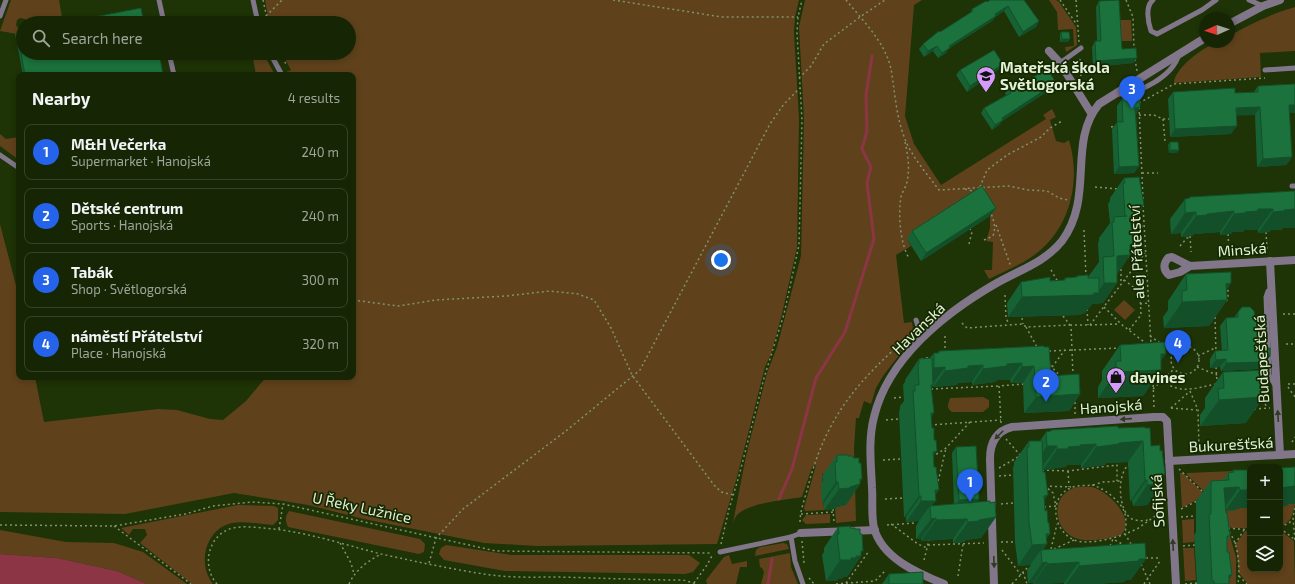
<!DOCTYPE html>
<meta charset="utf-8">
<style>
body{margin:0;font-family:"Exo 2",sans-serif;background:#233213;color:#f1f3f6}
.controls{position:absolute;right:12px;bottom:12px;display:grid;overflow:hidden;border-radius:8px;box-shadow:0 2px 6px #0003}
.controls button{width:36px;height:36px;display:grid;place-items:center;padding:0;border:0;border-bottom:1px solid #354326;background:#162604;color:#f1f3f6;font:20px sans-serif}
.compass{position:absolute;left:1199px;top:12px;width:36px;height:36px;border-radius:50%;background:#162604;box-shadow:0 2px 6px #0003;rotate:267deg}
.you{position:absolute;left:721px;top:260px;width:14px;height:14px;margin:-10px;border:3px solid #fff;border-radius:50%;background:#1a73e8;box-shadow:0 0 0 6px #1a73e833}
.badge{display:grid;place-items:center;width:26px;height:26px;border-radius:50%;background:#2563eb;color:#fff;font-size:13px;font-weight:700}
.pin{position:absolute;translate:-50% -33px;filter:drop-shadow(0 1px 2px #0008)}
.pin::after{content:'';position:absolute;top:21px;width:14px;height:12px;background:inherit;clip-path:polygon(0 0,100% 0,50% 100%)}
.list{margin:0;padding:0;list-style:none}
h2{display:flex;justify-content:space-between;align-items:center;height:52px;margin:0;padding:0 16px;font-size:17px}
h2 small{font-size:13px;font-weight:400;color:#9ea59a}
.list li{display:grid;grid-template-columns:26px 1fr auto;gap:12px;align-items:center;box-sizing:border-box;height:56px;margin:0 8px 8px;padding:0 8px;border:1px solid #354326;border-radius:8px}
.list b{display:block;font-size:15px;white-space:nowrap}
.list p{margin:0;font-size:13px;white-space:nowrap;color:#9ea59a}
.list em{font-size:13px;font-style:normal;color:#9ea59a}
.icon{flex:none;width:22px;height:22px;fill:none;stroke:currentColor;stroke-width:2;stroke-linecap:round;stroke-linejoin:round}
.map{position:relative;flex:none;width:1295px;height:584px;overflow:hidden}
.search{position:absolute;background:#162604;box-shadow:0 2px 6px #0003;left:16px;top:16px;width:340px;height:44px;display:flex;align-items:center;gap:10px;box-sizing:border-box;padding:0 14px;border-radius:22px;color:#9ea59a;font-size:15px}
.panel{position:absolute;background:#162604;box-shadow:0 2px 6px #0003;left:16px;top:72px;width:340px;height:308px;border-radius:8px}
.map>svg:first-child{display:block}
</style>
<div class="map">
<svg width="1295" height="584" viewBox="0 0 1295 584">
<rect width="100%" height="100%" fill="#1e3306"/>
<g fill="#5f421b">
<polygon points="11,0 59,0 63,23 27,23 25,19 20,18 17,20 16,25 18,28 23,29 23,33 17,34 0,31"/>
<polygon points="265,0 799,0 795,17 794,32 799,119 797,247 782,314 771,354 765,367 737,477 717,544 537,546 484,543 364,519 308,505 234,493 125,514 0,512 0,224 19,297 19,377 35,377 44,422 158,409 177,410 210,419 223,420 246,401 266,377 353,377 353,75 288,75 286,72 291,70 282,53 349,53 349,23 269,23"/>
<path d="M 805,0 L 922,0 L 914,5 L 905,116 L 914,144 L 941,185 L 1046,119 L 1043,115 L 1052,109 L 1056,117 L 1050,120 L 1056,141 L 1064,143 L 1069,140 C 1082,183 1069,233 1030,258 C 1018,266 1003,272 989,279 L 984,270 L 992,270 L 993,242 L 986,241 L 990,228 L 990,216 L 907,239 L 911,246 L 896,255 L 904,323 L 912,322 L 914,336 L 883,376 L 876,388 L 871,404 L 864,401 L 859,418 L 856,418 L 854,448 L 856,521 L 836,523 L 835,507 L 840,507 L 840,505 L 828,474 L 822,474 L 824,510 L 805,511 L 804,508 L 816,465 L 812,467 L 802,497 C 785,500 748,503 737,515 C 733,520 732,527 731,533 L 746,456 L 767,373 L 777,347 L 801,256 L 804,119 L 799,27 Z"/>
<polygon points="1049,0 1056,0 1059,2 1076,27 1077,45 1066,52 1065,47 1074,46 1073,29 1058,30 1057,12"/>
<path d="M 1295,7 L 1295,51 L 1260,53 L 1261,77 L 1174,83 C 1174,68 1206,45 1219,42 C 1222,41 1226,42 1229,42 L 1229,36 C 1250,24 1271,14 1295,7 Z"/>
<polygon points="1116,20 1131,20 1132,41 1117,41"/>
<polygon points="252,53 263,53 275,75 256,75"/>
<polygon points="0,134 6,139 19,137 19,160 0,146"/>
<polygon points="1124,300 1135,310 1125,320 1114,310"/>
<path d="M 983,397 L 989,400 L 989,407 L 983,412 L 952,412 C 946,408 948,404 950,398 Z"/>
<polygon points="1234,471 1234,478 1206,493 1187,475 1187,473"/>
<polygon points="1180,473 1183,473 1205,495 1182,508"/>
<path d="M 1092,487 C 1108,491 1137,519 1121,535 C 1110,539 1087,543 1075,538 C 1055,530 1050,500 1071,489 C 1077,486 1086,487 1092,487 Z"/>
<path d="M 1287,504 L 1295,504 C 1293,513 1292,523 1280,526 L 1280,506 Z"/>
<path d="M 238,505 L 274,506 L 278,508 L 278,520 L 273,525 C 260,524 245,521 232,523 C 205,529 197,564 213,584 L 192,584 L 140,543 L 147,535 L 145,529 L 133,529 L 129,535 L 121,528 Z"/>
<polygon points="1250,506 1250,528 1232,528 1223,524 1225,507 1236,509"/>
<path d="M 289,511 L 420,539 L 425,544 L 424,552 L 419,554 L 288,527 C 285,521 285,516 289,511 Z"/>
<polygon points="830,514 830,523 806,524 802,520 806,515"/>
<polygon points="1194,519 1194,542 1183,543 1182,520"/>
<polygon points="0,530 66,542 114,543 143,552 187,584 147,584 117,571 57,558 0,554"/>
<polygon points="1280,530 1294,541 1295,584 1248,584 1239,573 1236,544 1245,531 1250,531 1250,569 1280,569"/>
<polygon points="1229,533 1236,557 1236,584 1215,584"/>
<polygon points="783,543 787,544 789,549 755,556 756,550 760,547"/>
<polygon points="446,545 511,555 689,555 700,563 693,572 685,574 505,571 444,560 439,554 441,548"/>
<polygon points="1183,548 1194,548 1196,580 1185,581"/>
<polygon points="790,553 791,567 798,584 761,584 764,572 762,568 760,567 759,559"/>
<polygon points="729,555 732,564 747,561 747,567 740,567 736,584 707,584 706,580 724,557"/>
</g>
<polygon fill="#8b3545" points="0,554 57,558 117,571 147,584 0,584"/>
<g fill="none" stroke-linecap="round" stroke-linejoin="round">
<g stroke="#8b3545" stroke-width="3">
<polyline points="779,499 792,469 816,378 845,332 874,239 867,183 871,167 862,149 867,131 866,95 872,56"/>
<polyline points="768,584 772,559"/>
</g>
<g stroke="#81926f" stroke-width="1.5" stroke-dasharray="2 3" stroke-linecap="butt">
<polyline points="263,0 268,23"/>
<polyline points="613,0 722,17 798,17"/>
<path d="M 846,0 C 863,21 885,42 891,69 C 895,92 896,117 905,139 C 912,157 927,174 939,190 L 1009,186 L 1028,190 L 1047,191 L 1059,198 L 1068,200"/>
<polyline points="1060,0 1077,25"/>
<polyline points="1076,0 1079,42"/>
<polyline points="1126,0 1133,17 1134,49"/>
<polyline points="266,16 282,0"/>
<polyline points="143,21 150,19"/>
<polyline points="280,53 286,64"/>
<polyline points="1080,59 1081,79"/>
<polyline points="1135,59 1137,71"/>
<polyline points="799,78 811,66 824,44 860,17 885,0"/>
<polyline points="1139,103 1174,84 1265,78"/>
<polyline points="1139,107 1143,199"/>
<polyline points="1139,115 1154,115 1163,119 1170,119"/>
<polyline points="1163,119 1165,141"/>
<polyline points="1111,127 1116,126"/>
<path d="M 905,142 C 908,155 910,169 907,182 C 906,187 902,192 901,197 C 898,214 900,243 909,258"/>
<polyline points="1142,173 1158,173"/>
<polyline points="980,187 987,170 1007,155 1041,137 1050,128 1062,121"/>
<polyline points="1095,187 1119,189"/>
<polyline points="965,189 976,192"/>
<polyline points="1143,205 1151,344"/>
<polyline points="996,225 1011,267"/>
<polyline points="1084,230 1086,277"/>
<polyline points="1266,232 1267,249"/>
<polyline points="1228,234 1229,250"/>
<polyline points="1190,236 1191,252"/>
<polyline points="1132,239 1144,224"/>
<path d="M 984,240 L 993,236 C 996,227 994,222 991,213"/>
<polyline points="969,244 972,232 970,229"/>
<polyline points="1180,246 1187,238 1190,238"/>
<polyline points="1127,257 1143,256"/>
<polyline points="1121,269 1121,283"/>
<polyline points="1051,270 1058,282"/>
<polyline points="1124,280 1140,292 1141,315 1129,330"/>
<polyline points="1005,295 1006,318 1009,324"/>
<polyline points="353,300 398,306 436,300 506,296 550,291 578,294 594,300 611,328 632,375 714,485 721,492 734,495"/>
<polyline points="1226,301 1228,299 1228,286"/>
<polyline points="1140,304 1148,303"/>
<polyline points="1104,307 1121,324 1148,345"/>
<polyline points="1087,309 1088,325"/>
<polyline points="1283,314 1295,314"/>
<polyline points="1063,316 1070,325"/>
<polyline points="1215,317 1216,353"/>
<polyline points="1022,318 1023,324"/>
<polyline points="962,323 967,328 1023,324 1026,327 1071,325"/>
<polyline points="1090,325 1120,324"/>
<polyline points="1026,327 1037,347"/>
<polyline points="945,336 945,352"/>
<polyline points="1150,336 1160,343"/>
<polyline points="1286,344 1295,344"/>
<polyline points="1165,346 1173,352"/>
<circle cx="1185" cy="360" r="14"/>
<polyline points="1049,351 1119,348"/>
<polyline points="1198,356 1215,348"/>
<polyline points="921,359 931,357"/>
<polyline points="1050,365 1061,377"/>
<polyline points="1197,367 1217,375"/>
<polyline points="1216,367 1217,382"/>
<polyline points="1049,371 1065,350"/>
<polyline points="1073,376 1071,325 1090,325 1145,253"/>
<polyline points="1153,380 1154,408"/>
<path d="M 1162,380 C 1179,395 1196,388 1216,384"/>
<polyline points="1288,384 1295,384"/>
<polyline points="1288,387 1295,397"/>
<polyline points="931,389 999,386"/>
<polyline points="1153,389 1174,369"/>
<polyline points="1190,391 1198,410 1199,447"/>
<polyline points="894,398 904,397"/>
<polyline points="1262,400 1268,408"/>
<polyline points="1075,402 1075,414"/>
<polyline points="1171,408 1189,392"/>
<polyline points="1171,408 1197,410"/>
<polyline points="1254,409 1270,408"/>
<polyline points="886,420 899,419"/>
<polyline points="1001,423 999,386 1024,384"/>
<polyline points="930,425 1001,420"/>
<polyline points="1006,439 1020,455"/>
<polyline points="1292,442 1295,437"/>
<polyline points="932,457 946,448 970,422"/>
<polyline points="883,460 901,459"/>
<path d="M 1130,464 C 1116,472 1118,512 1132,519 C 1137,521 1143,521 1148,520"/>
<polyline points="999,468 1018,457"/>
<polyline points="1179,469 1204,493"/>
<polyline points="1042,470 1068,471 1117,465 1117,481"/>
<polyline points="1068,471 1069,487"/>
<polyline points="999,476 1013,475"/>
<path d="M 1092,485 C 1104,488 1119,500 1124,511 C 1127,518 1126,527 1125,534 C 1113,539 1086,545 1074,540 C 1052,530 1048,495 1073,487 C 1078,485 1086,486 1092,485 Z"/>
<polyline points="1093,485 1103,482 1121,481"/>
<polyline points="937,486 946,448"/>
<polyline points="1045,486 1071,487"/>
<polyline points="885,499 903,498"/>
<polyline points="1001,504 1013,503"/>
<polyline points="1044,507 1056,506 1053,493 1045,486"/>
<polyline points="1295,508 1293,517 1295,541"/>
<polyline points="833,509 834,523"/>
<polyline points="1181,509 1197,501"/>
<polyline points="801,514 833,512"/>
<polyline points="1181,517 1195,516"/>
<path d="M 800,522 C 800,510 806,495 809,483 C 827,415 860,378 913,333"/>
<polyline points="891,524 918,544 927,548"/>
<polyline points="0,525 114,526 185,514 213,506 252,502 283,504 496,551 712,553"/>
<polyline points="887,525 915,523"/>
<polyline points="114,526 191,584"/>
<polyline points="1280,527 1289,523 1293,519"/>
<polyline points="1228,528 1250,530"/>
<polyline points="1280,528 1294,539"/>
<polyline points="279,529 283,504"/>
<path d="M 1229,532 C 1239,544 1240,569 1238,584"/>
<polyline points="802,541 804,563"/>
<polyline points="1001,542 1015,542"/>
<polyline points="340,543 351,563 354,574"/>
<polyline points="721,544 729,509 739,476 764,378 784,314 799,245 802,120 797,33 798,17 802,0"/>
<polyline points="1131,544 1125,534 1137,529 1158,514"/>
<polyline points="1235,544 1244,530"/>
<polyline points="928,545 984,543"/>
<polyline points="1110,546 1113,539 1124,545"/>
<polyline points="1183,546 1195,545"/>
<polyline points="1051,549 1057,524"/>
<polyline points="1054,549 1074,540"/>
<polyline points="1002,550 1021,575"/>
<polyline points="1146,558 1160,558"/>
<polyline points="924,560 929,540"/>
<polyline points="429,563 436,538 463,509 566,431 640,370 770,124 784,104 800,88"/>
<polyline points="1141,564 1150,584"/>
<polyline points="1023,572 1027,584"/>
<polyline points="958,576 963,544"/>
<polyline points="1239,576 1247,584"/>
<polyline points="809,578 814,584"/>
<polyline points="694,583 707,565 713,554"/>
<polyline points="846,583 869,551"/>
<path d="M 217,584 C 201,566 208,534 233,528 C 242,526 253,527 263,528 C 304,531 342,544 381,554 C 418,562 455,570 491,575 C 513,578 536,577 558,577 C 600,578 641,580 683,580 L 697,584"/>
<path d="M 349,584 C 356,569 367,562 381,554"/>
<polyline points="836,584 875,581 886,570"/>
<polyline points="1012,584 1027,568"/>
<polyline points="1144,584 1160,561"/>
<polyline points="1185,584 1197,583"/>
</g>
<g stroke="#82768a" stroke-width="5">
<polyline points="159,0 164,23"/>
<polyline points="253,0 258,23"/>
<path d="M 1153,0 C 1145,6 1148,22 1151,31 L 1157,34 L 1202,10 L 1216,0"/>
<polyline points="1249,0 1263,6"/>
<polyline points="0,16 6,0"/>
<polyline points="169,53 174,75"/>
<polyline points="270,53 282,75"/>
<polyline points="1060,63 1081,48"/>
<polyline points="1265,70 1295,68"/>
<path d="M 1116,94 C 1139,95 1173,76 1179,54"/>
<polyline points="0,155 19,168"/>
<polyline points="1292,186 1295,186"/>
<polyline points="1268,291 1266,297 1269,375 1275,385"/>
<polyline points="916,320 919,329 925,336"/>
<polyline points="791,537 795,561 803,584"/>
<polyline points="720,552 791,537 801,533"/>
</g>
<g stroke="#82768a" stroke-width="8">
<polyline points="1229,24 1263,6 1280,0"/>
<polyline points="1049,51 1060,63 1091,113"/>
<polyline points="1270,261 1280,455"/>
<path d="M 1190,266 L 1180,272 L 1169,275 C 1163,270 1163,264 1168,258 L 1172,257 L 1190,266 L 1295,260"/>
<polyline points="1169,461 1295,454"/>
<polyline points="801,533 875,530"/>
<path d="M 944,584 C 917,573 882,558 874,528 C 871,515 873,500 872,488 C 871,464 868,440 874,417 C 888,358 945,313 995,284 C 1019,270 1044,263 1062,241 C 1095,196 1067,143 1099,104 L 1205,38"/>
<path d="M 994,584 L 990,459 C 990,443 996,431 1012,427 L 1154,417 L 1163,417 L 1167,421 L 1176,584"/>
</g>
</g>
<g fill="#176234">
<polygon points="1019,0 1039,21 1036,27 1019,37 1004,11 995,17 992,21 948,49 946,53 938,58 933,51 924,57 919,49 923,44 970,13 972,9 987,2"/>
<polygon points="1099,1 1122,49 1137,58 1133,63 1093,67 1092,47 1095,41 1097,41 1096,7"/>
<polygon points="17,32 163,75 23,75 15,34"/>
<polygon points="1061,32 1068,42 1060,42 1060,35"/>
<polygon points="1003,64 999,69 967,92 956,75 960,70"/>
<polygon points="1295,84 1295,113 1289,113 1292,157 1286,165 1257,167 1255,115 1236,115 1231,134 1170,137 1168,99 1173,92 1235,93 1254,92 1258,86"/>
<polygon points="1057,85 1054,90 1046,95 1045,93 1002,121 999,125 992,130 981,113 984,108 1006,95 1005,93 1008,88 1018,88"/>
<polygon points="1122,99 1140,107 1136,114 1139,166 1134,173 1114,174 1112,129 1117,122 1117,106"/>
<polygon points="1170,142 1177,153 1169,153 1168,145"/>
<polygon points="1124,178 1141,210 1131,230 1133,245 1130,249 1130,255 1117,274 1117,283 1103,303 1092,304 1085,313 1081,314 1080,315 1008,317 1007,303 1021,282 1064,280 1065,278 1076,277 1077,276 1088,277 1099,262 1098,243 1099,241 1099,238 1110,223 1108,204 1110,201 1110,198"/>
<polygon points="1295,191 1295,228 1283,228 1281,230 1271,230 1269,232 1258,233 1258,230 1244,230 1243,232 1232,232 1231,234 1220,235 1220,232 1194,234 1192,236 1181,237 1181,233 1171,234 1170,219 1185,199 1188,198 1190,197"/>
<polygon points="996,208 990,216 921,261 907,239 912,231"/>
<polygon points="1186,274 1227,290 1227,300 1209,326 1164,328 1163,317 1168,310 1168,301"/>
<polygon points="1238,312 1255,316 1262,348 1270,356 1265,363 1262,364 1258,369 1221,371 1220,367 1210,368 1210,359 1215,351 1222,351 1220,326 1226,318 1234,318"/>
<polygon points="1120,345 1161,360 1161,370 1143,396 1098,398 1098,387 1102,380 1102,371"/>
<polygon points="1044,346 1051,376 1080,394 1069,411 1024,413 1023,383 1011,383 1010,380 997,380 995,382 972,385 972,382 958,383 957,385 933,387 933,385 932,387 931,418 935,495 932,506 954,504 952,453 956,447 977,502 990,503 996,517 981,538 966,540 964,542 953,543 953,539 921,541 921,539 916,539 916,526 919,521 906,522 906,517 904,517 899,412 900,409 900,406 904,401 903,385 905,382 905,380 919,359 930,358 934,353 938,353 939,351"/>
<polygon points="1223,372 1246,423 1200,426 1200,415 1205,408 1205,398"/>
<polygon points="1118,428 1145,428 1151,446 1160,451 1165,474 1161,478 1162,484 1147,505 1133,506 1132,501 1130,501 1128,462 1106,463 1105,465 1081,468 1081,465 1067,465 1066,467 1055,468 1054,469 1043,470 1047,538 1043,550 1131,580 1126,580 1124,582 1096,584 1064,584 1064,583 1033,584 1033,583 1028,583 1027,570 1031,565 1018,566 1015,542 1013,467 1014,465 1014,462 1029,441 1040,441 1046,432 1050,431 1051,430"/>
<polygon points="837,455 848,456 853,458 859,463 862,479 860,482 860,484 846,505 837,507 835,509 824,510 824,503 822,503 821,483 823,481 822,476"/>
<polygon points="1233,470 1250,506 1248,508 1238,508 1236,510 1225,511 1230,536 1227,541 1227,552 1232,575 1229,579 1229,584 1197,584 1194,535 1196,532 1196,501 1211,481 1223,480 1228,473 1232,472"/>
<polygon points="838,527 850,528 855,529 860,534 861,556 847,577 843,577 842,579 838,579 837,581 826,581 822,555 824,552 824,548"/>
<polygon points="889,574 923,584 882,584"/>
</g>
<g fill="#13502a">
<polygon points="1008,6 1004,11 995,17 992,21 948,49 946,53 938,58 942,53 949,46"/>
<polygon points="1039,21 1036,27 1019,37 1023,32"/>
<polygon points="1062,39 1070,39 1068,42 1060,42"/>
<polygon points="937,46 933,51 924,57 928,51"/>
<polygon points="1137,58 1133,63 1093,67 1096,61"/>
<polygon points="1003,64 999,69 967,92 970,86"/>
<polygon points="1057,85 1054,90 1046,95 1049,90"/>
<polygon points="1048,88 1045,93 1002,121 999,125 992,130 995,125 1002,118"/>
<polygon points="1289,105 1295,105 1295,113 1284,113"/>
<polygon points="1140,107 1135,114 1135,108"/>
<polygon points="1260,107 1255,115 1230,116 1236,108"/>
<polygon points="1237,126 1231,134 1170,137 1175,129"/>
<polygon points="1170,150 1179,150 1177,153 1169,153"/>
<polygon points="1292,157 1286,165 1257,167 1263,159"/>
<polygon points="1139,166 1134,173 1114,174 1119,167"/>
<polygon points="1141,205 1144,205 1136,216 1141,216 1127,236 1130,216"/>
<polygon points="996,208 990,216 921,261 926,253"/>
<polygon points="1258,209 1273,209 1258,230 1244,230 1243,232 1232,232 1231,234 1220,235 1234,214"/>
<polygon points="1295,209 1295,228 1283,228 1281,230 1271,230 1269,232 1258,233 1273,212 1284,210"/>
<polygon points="1234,211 1220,232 1194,234 1192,236 1181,237 1196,216 1207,214"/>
<polygon points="1196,212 1181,233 1171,234 1185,213"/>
<polygon points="1130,245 1133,245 1126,255 1130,255 1116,276 1117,256"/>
<polygon points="1104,283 1117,283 1103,303 1092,304 1085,313 1081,314 1080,315 1008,317 1022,297 1097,293"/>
<polygon points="1231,283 1220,300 1227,300 1209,326 1164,328 1182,302 1226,284"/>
<polygon points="1161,354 1166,354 1154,370 1161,370 1143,396 1098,398 1116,372"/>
<polygon points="1263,356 1270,356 1265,363 1262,364 1258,369 1221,371 1226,363"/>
<polygon points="1226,359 1220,367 1210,368 1216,360"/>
<polygon points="1022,363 1010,380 997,380 995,382 972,385 983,369 1007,364"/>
<polygon points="983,365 972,382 958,383 957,385 933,387 945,371 968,366"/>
<polygon points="1034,366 1023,383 1011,383 1022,367"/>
<polygon points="945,367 933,384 923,384 934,368"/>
<polygon points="1263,381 1268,381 1257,398 1264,397 1246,423 1200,426 1219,400"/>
<polygon points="1080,394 1069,411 1024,413 1036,397"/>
<polygon points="931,413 934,413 920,434"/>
<polygon points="1143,441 1128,462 1106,463 1105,465 1081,468 1096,447 1119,443"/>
<polygon points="1096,444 1081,465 1067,465 1066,467 1055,468 1054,469 1043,470 1057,449 1080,445"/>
<polygon points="1047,446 1057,446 1043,466 1032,467"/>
<polygon points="937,451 922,472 933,452"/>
<polygon points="1161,474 1165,474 1157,484 1162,484 1147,505 1133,506 1147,485"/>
<polygon points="860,479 862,479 858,485 860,484 846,505 837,507 835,509 824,510 839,489 850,487"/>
<polygon points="1145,480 1147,480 1132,501 1130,501"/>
<polygon points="836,482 838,482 824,503 822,503"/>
<polygon points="1295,486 1295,504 1288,504 1287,506 1280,507 1280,488"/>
<polygon points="1239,487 1225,507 1224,488"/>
<polygon points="1250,489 1250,506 1248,508 1238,508 1236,510 1225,511 1240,490"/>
<polygon points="935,490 939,490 931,501 936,501 930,508 930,506 919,521 906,522 921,501"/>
<polygon points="1048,495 1033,516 1044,496"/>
<polygon points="919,496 921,496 906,517 904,517"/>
<polygon points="979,499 975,506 954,507 959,500"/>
<polygon points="996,517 981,538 966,540 964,542 953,543 968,522"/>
<polygon points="936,518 921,539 916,539 931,519"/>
<polygon points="967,519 953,539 921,541 936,520"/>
<polygon points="1046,534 1050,534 1042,545 1047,544 1042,552 1041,550 1030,565 1018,566 1032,545"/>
<polygon points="861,551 863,551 859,556 861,556 847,577 843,577 842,579 838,579 837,581 826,581 840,560 851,558"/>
<polygon points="1139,559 1146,559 1131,580 1126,580 1124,582 1096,584 1066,584 1079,566"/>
<polygon points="1047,562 1033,583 1028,583 1042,563"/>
<polygon points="1079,562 1064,583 1033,584 1047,564"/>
<polygon points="1229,575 1232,575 1226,584"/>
</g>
<g fill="#1b723c" stroke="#13502a">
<polygon points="990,0 1024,0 1039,21 1023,32 1008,6 995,14 996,16 949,46 950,48 942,53 937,46 928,51 923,44 939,31 940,32 973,11 972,9 986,1 987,2"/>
<polygon points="1119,0 1122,49 1136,48 1137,58 1096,61 1095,41 1101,41 1099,1"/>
<polygon points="141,8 144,23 63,23"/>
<polygon points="23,31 23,53 150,53 151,60 160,58 163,75 25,75 17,32"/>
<polygon points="1061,32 1069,32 1070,39 1062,39"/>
<polygon points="994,50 1003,64 970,86 960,70"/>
<polygon points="1047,68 1057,85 1049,90 1048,88 1002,118 1003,120 995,125 984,108 1011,93 1008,88 1015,83 1018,88"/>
<polygon points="1295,84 1295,105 1289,105 1292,157 1263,159 1260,107 1236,108 1237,126 1175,129 1173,92 1235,88 1235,93 1258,92 1258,86"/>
<polygon points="1140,98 1140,107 1135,108 1139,166 1119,167 1117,122 1123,122 1122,99"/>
<polygon points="1170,142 1178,142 1179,150 1170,150"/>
<polygon points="1139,177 1144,205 1141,205 1141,216 1130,216 1133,245 1130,245 1130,255 1117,256 1117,283 1104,283 1103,257 1114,256 1112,222 1114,222 1114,217 1127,216 1125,216 1123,183 1125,183 1124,178"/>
<polygon points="982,186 996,208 926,253 912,231"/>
<polygon points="1295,191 1295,209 1284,210 1284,211 1273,212 1273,209 1258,209 1258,211 1245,212 1245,213 1234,214 1234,211 1207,214 1207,215 1196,216 1196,212 1185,213 1185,199 1190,198 1190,197"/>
<polygon points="1231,272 1231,283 1226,284 1227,300 1182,302 1182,291 1187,290 1186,274"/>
<polygon points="1088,275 1088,278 1099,278 1099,293 1094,293 1094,295 1022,297 1021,282 1050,277 1050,281 1065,280 1065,278 1077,277 1077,276"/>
<polygon points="1242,307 1250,307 1254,311 1255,316 1261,315 1262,348 1270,348 1270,356 1263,356 1263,362 1226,363 1226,359 1216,360 1215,351 1228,350 1226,318 1238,317 1238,312"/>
<polygon points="1165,342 1166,354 1161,354 1161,370 1116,372 1116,361 1121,361 1120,345"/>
<polygon points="1044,346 1044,347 1049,347 1051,376 1079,374 1080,394 1036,397 1034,366 1022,367 1022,363 1007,364 1007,366 983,369 983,365 968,366 968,368 945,371 945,367 934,368 934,353 939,353 939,351"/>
<polygon points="932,358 933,385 931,385 934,413 931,413 932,428 934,428 934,440 936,440 937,451 933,452 934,467 936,467 939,490 935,490 936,501 921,501 921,496 919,496 913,391 915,391 915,385 919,385 918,364 919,364 919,359"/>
<polygon points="1268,370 1268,381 1263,381 1264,397 1219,400 1218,389 1224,388 1223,372"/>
<polygon points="1118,426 1118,428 1145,427 1145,428 1150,428 1151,446 1160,445 1160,451 1162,450 1165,474 1161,474 1162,484 1147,485 1147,480 1145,480 1143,441 1119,443 1119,444 1096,447 1096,444 1080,445 1081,446 1068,447 1068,449 1057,449 1057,446 1047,446 1046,432 1051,431 1051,430"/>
<polygon points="1029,441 1042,441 1043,472 1045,472 1048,495 1044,496 1045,511 1047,510 1048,523 1049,523 1050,534 1046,534 1047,544 1032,545 1029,522 1027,447 1029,447"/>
<polygon points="976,446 979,499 959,500 956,447"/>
<polygon points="837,455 848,455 848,456 853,456 853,458 859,458 859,463 861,463 862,479 860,479 860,484 850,487 850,488 839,489 838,482 836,482 835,462 837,462"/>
<polygon points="1295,467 1295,486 1280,488 1280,468"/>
<polygon points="1233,470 1250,470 1250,490 1240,490 1239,487 1224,488 1226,513 1227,513 1230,536 1227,536 1227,552 1229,552 1232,575 1229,575 1229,584 1214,584 1214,581 1212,581 1209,514 1211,514 1211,481 1229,480 1228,473 1234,472"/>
<polygon points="990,501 990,503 995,502 996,517 979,520 979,521 968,522 967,519 936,520 936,518 931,519 930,506"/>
<polygon points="850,526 850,528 855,528 855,529 860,529 860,534 862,534 863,551 861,551 861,556 856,556 856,558 851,558 851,560 840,560 837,534 839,534 838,527"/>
<polygon points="1145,543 1146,559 1139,559 1139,561 1079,566 1079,562 1047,564 1047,562 1042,563 1041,550"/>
<polygon points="923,572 923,584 889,584 889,574"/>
</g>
<defs><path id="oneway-solid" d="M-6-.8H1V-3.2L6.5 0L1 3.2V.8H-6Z"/></defs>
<g fill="#303c22">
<use href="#oneway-solid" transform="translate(1278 416) rotate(-93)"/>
<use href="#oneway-solid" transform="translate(1126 419) rotate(176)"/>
<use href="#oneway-solid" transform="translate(999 435) rotate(135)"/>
<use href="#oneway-solid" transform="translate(1173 545) rotate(-93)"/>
<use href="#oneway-solid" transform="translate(994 562) rotate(88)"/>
</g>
<defs>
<symbol id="school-pin" viewBox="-11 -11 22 30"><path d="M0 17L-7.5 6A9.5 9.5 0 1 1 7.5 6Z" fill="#d59bfa" stroke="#152900"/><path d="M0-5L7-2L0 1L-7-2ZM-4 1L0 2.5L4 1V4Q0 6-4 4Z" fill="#111"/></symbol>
<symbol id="shop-pin" viewBox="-11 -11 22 30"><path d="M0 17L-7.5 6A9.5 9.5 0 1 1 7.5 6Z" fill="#d59bfa" stroke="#152900"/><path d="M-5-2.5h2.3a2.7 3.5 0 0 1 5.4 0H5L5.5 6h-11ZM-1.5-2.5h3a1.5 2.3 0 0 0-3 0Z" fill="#111"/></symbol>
</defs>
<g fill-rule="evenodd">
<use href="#school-pin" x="975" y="65" width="22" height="30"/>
<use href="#shop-pin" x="1105" y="366" width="22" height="30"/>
</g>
<g text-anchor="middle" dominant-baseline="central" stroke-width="3.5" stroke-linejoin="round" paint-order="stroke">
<g font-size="15" font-weight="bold" fill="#e2f0d7" stroke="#152900" text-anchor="start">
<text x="1000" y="67">Mateřská škola<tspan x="1000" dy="17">Světlogorská</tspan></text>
<text x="1130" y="377">davines</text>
</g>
<g font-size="15" fill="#e2f0d7" stroke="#152900">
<text transform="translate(1242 249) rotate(-4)">Minská</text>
<text transform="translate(1136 252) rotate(-93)">alej Přátelství</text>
<text transform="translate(918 328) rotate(-44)">Havanská</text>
<text transform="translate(1261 359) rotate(-93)">Budapešťská</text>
<text transform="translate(1111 406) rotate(-4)">Hanojská</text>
<text transform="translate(1231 444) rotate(-3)">Bukurešťská</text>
<text transform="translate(1157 501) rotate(-93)">Sofijská</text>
<text transform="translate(362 507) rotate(12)">U Řeky Lužnice</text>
</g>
</g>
</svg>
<div class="controls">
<button>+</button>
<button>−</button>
<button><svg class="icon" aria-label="layers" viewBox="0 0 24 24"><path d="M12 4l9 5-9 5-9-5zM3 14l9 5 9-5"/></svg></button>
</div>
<svg class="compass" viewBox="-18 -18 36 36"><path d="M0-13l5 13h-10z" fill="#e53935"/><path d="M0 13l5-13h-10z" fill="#9ea59a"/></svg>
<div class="you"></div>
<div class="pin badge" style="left:970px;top:502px">1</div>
<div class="pin badge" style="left:1046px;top:402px">2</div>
<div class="pin badge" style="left:1132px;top:109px">3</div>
<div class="pin badge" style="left:1178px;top:363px">4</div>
<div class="search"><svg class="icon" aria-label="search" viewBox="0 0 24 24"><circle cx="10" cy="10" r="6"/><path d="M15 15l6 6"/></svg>Search here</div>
<section class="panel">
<h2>Nearby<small>4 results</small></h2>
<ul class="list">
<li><span class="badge">1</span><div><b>M&amp;H Večerka</b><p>Supermarket · Hanojská</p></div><em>240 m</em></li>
<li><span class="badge">2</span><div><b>Dětské centrum</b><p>Sports · Hanojská</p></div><em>240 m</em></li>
<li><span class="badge">3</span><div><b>Tabák</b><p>Shop · Světlogorská</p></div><em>300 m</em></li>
<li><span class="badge">4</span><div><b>náměstí Přátelství</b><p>Place · Hanojská</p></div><em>320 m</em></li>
</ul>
</section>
</div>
